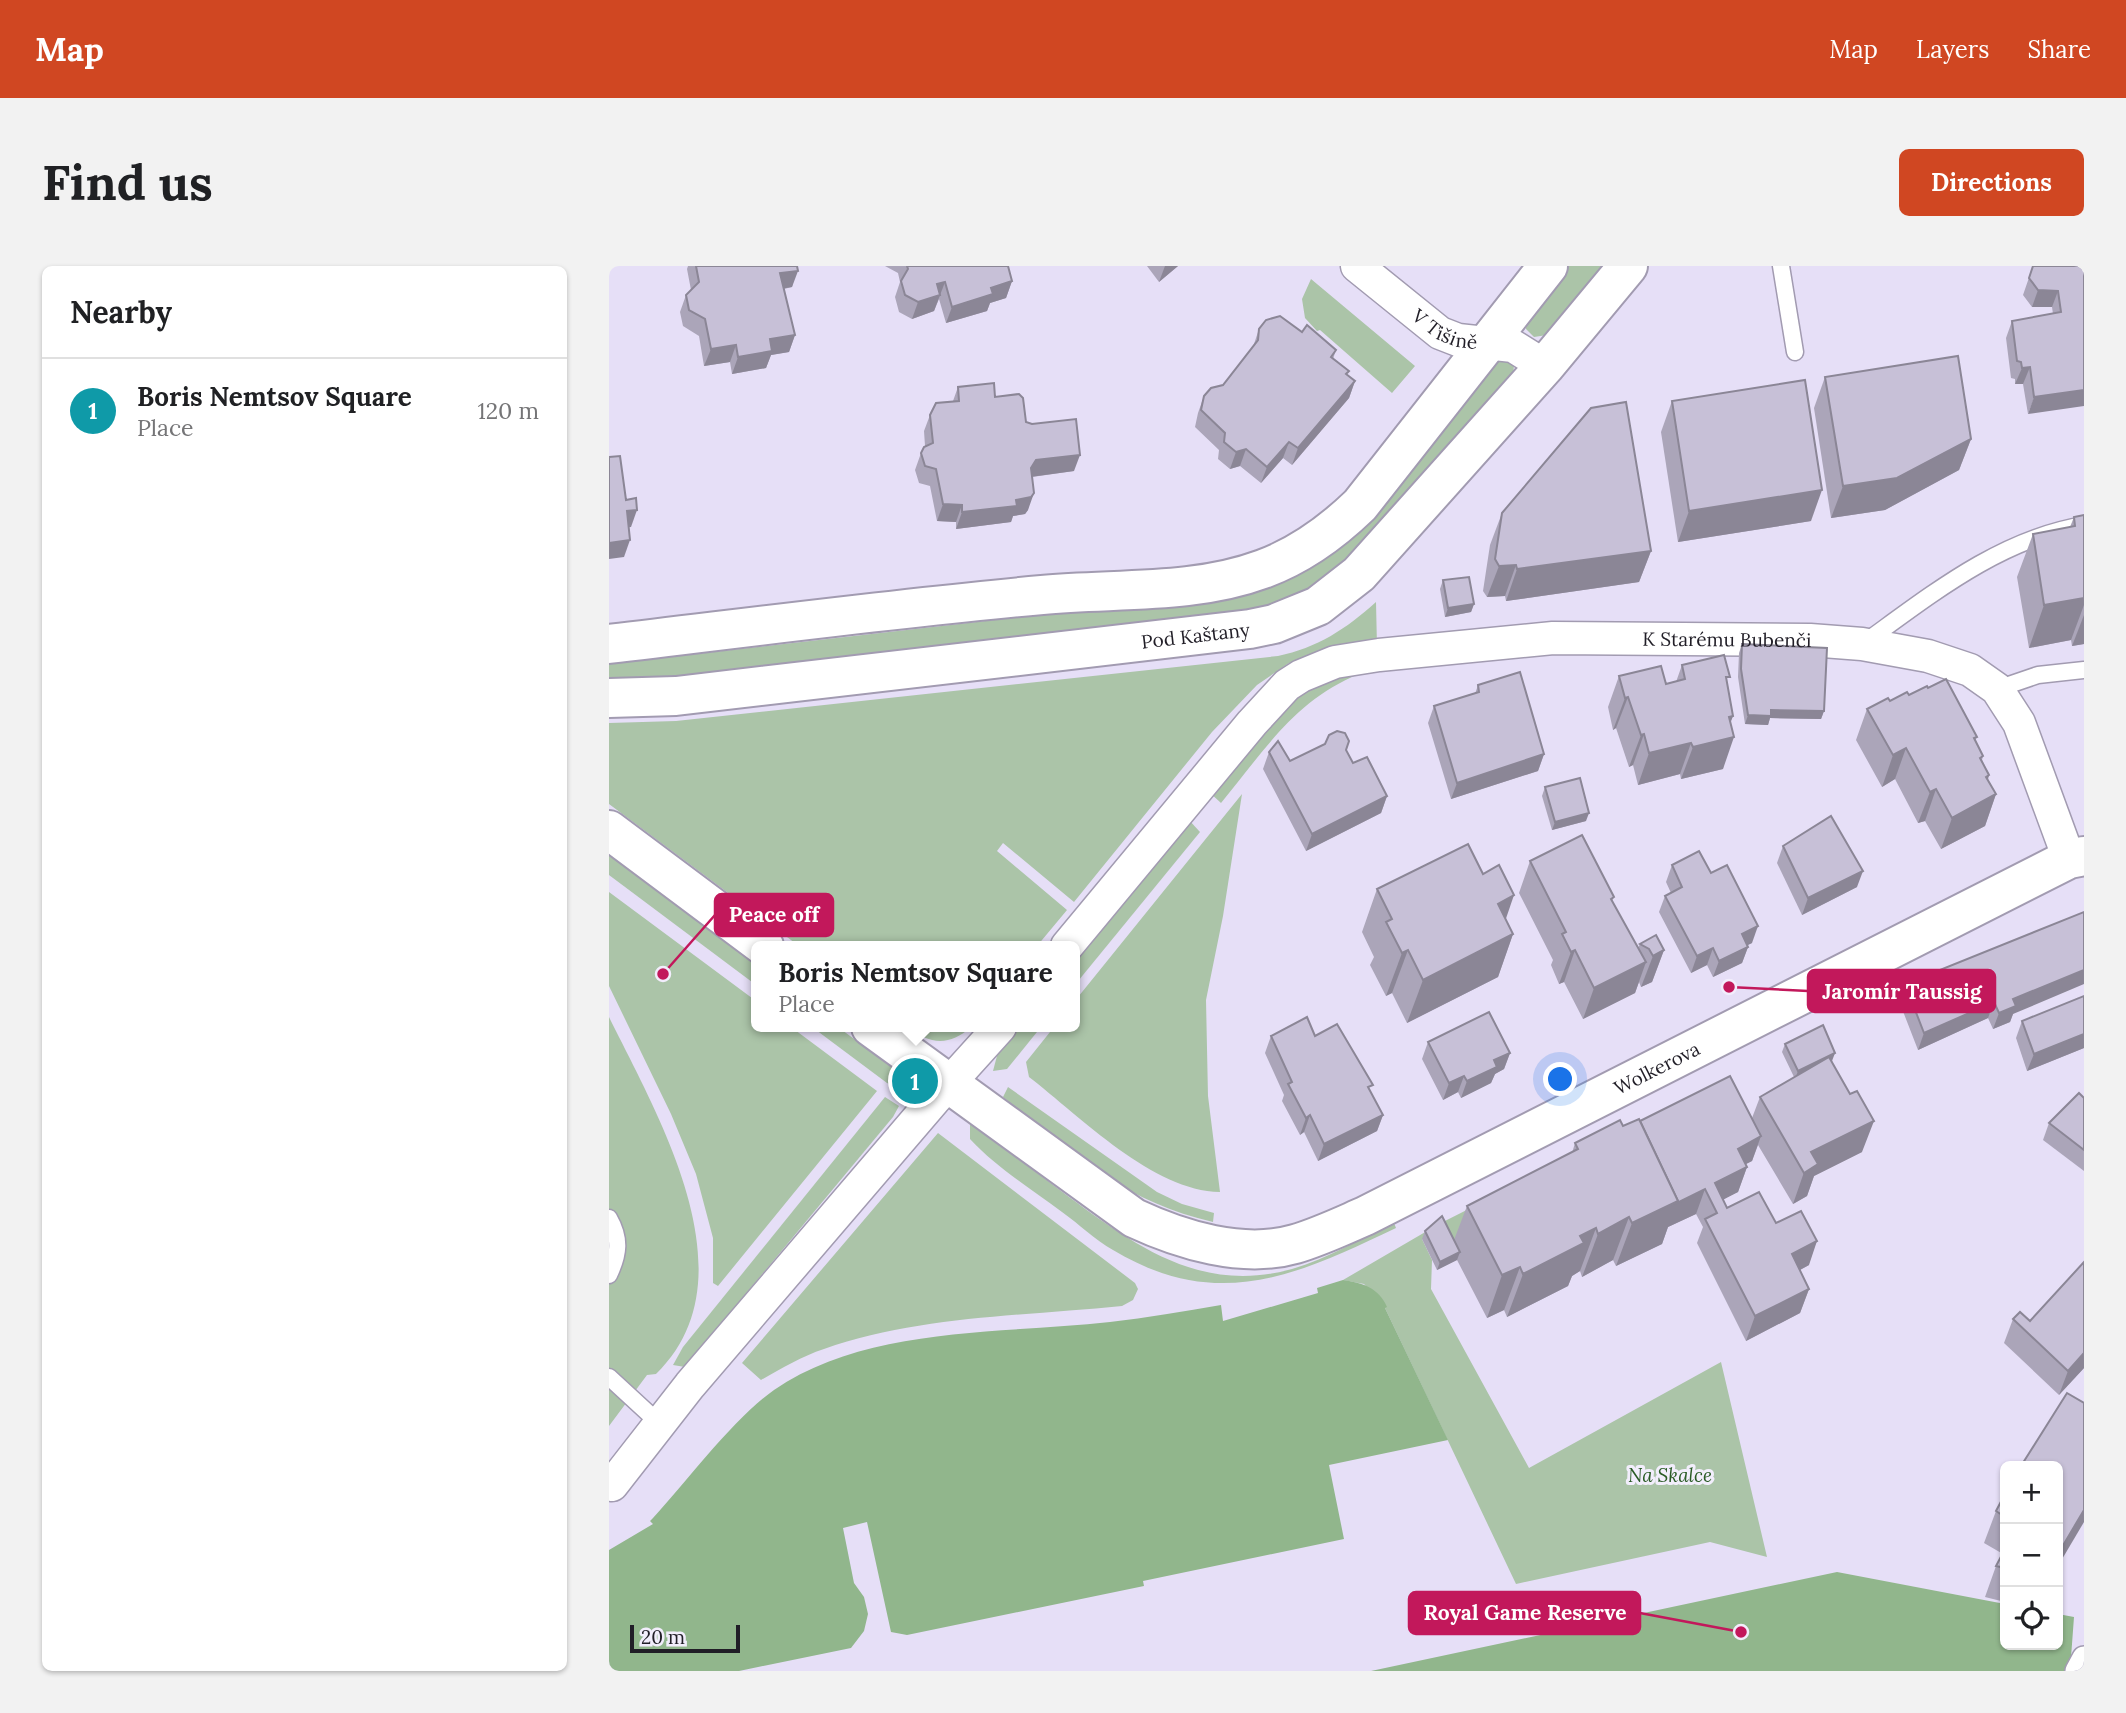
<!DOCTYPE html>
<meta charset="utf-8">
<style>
body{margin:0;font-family:Lora,serif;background:#f2f2f2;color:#202124}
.controls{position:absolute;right:21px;bottom:21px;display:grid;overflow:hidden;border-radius:10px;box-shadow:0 2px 5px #0004}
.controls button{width:63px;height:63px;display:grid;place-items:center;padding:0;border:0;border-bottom:2px solid #e0e0e0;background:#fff;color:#202124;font:35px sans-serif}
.scale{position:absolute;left:21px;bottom:18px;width:110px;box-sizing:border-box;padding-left:7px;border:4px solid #211e27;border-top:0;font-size:19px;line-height:24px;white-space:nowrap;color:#211e27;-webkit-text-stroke:5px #f2eefc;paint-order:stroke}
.you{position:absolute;left:952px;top:814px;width:24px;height:24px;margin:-18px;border:5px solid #fff;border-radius:50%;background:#1a73e8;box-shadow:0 0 0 10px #1a73e833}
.badge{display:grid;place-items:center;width:46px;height:46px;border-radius:50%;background:#d04722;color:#fff;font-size:23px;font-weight:700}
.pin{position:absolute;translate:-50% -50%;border:4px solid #fff;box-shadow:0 2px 7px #0006}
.popup{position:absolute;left:142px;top:675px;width:329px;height:91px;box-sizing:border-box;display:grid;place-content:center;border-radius:10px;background:#fff;filter:drop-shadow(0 2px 5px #0005);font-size:23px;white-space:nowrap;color:#757577}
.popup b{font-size:26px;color:#202124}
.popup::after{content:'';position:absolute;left:50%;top:100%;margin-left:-14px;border:14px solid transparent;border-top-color:#fff}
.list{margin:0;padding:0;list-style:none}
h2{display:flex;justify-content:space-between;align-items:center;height:91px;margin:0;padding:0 28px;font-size:30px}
h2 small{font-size:23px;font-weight:400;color:#757577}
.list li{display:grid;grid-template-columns:46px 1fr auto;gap:21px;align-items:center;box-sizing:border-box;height:105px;padding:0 28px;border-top:2px solid #e0e0e0}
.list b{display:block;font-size:26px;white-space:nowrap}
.list p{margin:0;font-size:23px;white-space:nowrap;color:#757577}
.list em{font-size:23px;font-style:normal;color:#757577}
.icon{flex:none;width:38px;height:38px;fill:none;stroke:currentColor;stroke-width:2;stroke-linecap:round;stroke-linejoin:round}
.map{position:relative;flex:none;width:1475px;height:1405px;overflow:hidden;border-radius:10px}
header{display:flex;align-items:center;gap:42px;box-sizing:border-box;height:98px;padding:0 35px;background:#d04722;color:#fff}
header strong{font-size:33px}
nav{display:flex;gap:38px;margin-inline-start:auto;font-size:24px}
.intro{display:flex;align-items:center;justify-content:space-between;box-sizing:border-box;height:168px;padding:0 42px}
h1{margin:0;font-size:49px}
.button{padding:18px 32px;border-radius:10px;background:#d04722;color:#fff;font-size:24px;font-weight:700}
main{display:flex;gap:42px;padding:0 42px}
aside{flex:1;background:#fff;border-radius:10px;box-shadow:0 2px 5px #0004}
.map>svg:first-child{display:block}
</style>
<header>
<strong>Map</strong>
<nav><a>Map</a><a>Layers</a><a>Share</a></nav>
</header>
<div class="intro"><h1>Find us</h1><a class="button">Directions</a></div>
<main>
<aside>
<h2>Nearby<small></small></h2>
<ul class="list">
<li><span class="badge" style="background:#0f9aa8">1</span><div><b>Boris Nemtsov Square</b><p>Place</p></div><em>120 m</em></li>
</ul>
</aside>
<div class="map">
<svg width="1475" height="1405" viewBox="0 0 1475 1405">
<rect width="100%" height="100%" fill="#e6dff7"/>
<g fill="#abc4a8">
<polygon points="960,0 995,0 938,69 925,71 917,63 916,52"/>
<polygon points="702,13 806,100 783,127 711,64 708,65 696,52 693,33"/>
<polygon points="895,90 905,99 904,111 747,293 695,332 657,348 0,420 0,398 585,331 648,319 883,93"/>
<path d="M 767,336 L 768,381 L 680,397 L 648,419 L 603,466 L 465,636 L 394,577 L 388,585 L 458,644 L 428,680 L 190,680 L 0,538 L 0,457 L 67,455 L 669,390 C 708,382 737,363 767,336 Z"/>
<path d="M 750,408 C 686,434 655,485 612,537 L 600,526 L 672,439 L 709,412 Z"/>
<path d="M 633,528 L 614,650 L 597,734 L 599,830 L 611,926 C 544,925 472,851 420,811 L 417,796 L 445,761 L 465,761 L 465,736 Z"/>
<polygon points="579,553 591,566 465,720 465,691"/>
<polygon points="0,588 147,699 147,719 0,609"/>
<polygon points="0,626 147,735 147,761 182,761 268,825 109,1020 104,1017 104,972 87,908 62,848 0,720"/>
<path d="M 0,751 C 48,849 146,1012 47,1108 L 38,1109 L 0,1160 Z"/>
<polygon points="203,761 229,761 284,802 293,823 278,817"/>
<path d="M 298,761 L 362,761 C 340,781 320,778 298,761 Z"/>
<polygon points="407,761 432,761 398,803 384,805 389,786"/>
<path d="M 399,821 L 548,926 L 573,938 L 605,947 L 604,956 C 515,936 463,887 394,831 Z"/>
<polygon points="276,831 290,840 284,851 76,1101 64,1099 74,1081"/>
<path d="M 361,858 C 394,882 427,906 460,931 C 528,981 593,1028 683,1003 C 718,993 752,972 785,957 L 787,962 C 688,1009 609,1047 504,984 C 486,974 470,958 453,946 C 421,922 388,902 361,873 Z"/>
<path d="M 329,867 L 526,1017 L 529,1023 L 524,1034 L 513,1040 C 415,1050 308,1050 215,1083 C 193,1090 172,1103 152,1114 L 133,1097 Z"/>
<polygon points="925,910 842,983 813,973 823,994 822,1023 920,1202 1112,1096 1158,1291 1101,1276 907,1318 776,1042 755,1018 734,1014 830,958"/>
</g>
<g fill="#91b68c">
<path d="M 734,1014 C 754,1017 770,1022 778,1041 L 776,1042 L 839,1174 L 720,1199 L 735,1273 L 534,1315 L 535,1320 L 298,1369 L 282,1366 L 258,1256 L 234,1262 L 245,1317 L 255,1331 L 259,1348 L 255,1365 L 242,1382 L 130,1405 L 0,1405 L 0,1284 L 44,1258 L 41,1255 L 44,1252 C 79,1214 125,1152 165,1124 C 257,1060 394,1068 501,1056 C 538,1052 575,1045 612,1039 L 614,1055 L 709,1027 L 708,1022 Z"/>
<polygon points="1228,1306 1396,1338 1396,1379 1449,1379 1449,1348 1465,1351 1461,1405 762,1405"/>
</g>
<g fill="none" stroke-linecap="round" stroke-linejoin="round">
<defs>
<g id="service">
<polyline points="1172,0 1186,86"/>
<path d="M 1255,377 C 1323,328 1391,273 1475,259"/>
<polyline points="1388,423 1429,409 1475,404"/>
<path d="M 0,952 C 12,973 10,988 0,1009"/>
<polyline points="0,1111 51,1158"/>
</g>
<polyline id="pedestrian" points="1468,1405 1475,1392"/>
<g id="minor">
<path id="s1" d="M 748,0 L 831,67 L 849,74 L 904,80 L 936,100"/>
<path id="s2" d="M 458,680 L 643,457 L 678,419 L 692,410 L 726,396 L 770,389 L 944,372 L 1201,374 L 1253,378 L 1319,390 L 1361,404 L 1388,423 L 1410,457 L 1460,593"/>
<polyline points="3,1219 81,1119 325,834 391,761"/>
</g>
<g id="tertiary">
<polyline points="0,564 155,680"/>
<path id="s3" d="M 262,761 L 525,952 C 572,974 634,993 686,978 C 710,971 733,960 756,950 L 1460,593 L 1475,590"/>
</g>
<g id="secondary">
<path d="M 0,378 C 144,361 289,342 433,329 C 506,322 584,329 654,303 C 692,289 722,267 751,239 L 939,0"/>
<path id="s4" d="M 0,432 L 67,430 L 641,363 L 665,358 L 709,340 L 750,308 L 936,100 L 1019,0"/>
</g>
</defs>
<use href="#service" stroke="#a29bb1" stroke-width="19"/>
<use href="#pedestrian" stroke="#a29bb1" stroke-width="26"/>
<use href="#minor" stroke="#a29bb1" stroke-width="35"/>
<use href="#tertiary" stroke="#a29bb1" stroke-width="42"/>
<use href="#secondary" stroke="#a29bb1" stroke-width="42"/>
<use href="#service" stroke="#fff" stroke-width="16"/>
<use href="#pedestrian" stroke="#fff" stroke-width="23"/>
<use href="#minor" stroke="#fff" stroke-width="32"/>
<use href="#tertiary" stroke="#fff" stroke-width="38"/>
<use href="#secondary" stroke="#fff" stroke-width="38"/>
</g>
<g fill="#aba5b9">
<polygon points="79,0 188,0 183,21 175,23 186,69 180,86 162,89 157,102 123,108 121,96 95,100 90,70 74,60 71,46 77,29 82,24 78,3"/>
<polygon points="276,0 399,0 403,15 397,32 381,37 378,45 337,57 330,33 325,45 303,53 290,46 286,31 291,16 289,7"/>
<polygon points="538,0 569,0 550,16"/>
<polygon points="1424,0 1475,0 1419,148 1414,118 1406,118 1406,113 1402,112 1397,72 1403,55 1444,48 1443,41 1423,41 1414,29"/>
<polygon points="650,63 693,66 727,84 724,93 738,109 746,115 740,132 683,199 674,192 652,217 631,200 621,203 609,193 610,184 586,161 589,147 595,130 614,119 644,81"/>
<polygon points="1216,111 1362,173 1350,204 1276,244 1222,252 1205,142"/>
<polygon points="349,121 386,131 417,156 465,205 423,211 419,244 416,248 404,250 402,256 347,263 347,256 328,255 321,220 310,217 306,204 312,187 316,180 315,165 321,149 344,135"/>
<polygon points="1063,135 1202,255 1069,276 1052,166"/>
<polygon points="893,247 1042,285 1030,316 897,335 896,330 878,331 874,325 881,279"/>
<polygon points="1475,249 1475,378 1463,380 1462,374 1420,382 1408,311 1424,268 1461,261 1465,251"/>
<polygon points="834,314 865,338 862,346 836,351 831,323"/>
<polygon points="1133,378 1215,445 1212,453 1161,452 1159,459 1136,458 1129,411 1130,387"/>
<polygon points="1073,399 1118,417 1124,450 1121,456 1114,503 1072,513 1071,508 1029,519 1024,499 1020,501 1007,462 1004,464 999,441 1010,410 1057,418 1067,416"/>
<polygon points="869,419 935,488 929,505 842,533 819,457 825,440 866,428"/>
<polygon points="1319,422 1368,471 1366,475 1374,490 1373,494 1380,509 1379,514 1387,528 1376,560 1332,583 1316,555 1309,557 1286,513 1273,521 1247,474 1258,443"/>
<polygon points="737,484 744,497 778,530 772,547 697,585 654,503 660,486 681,495"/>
<polygon points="936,521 977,555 943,564 933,530"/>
<polygon points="1174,580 1248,621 1193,649 1168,597"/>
<polygon points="921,595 1005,631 1003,635 1029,682 1031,678 1055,684 1043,716 1032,721 1030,716 1026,727 974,753 955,716 950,718 942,699 944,694 910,627"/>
<polygon points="1063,599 1102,607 1143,677 1138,679 1139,681 1133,697 1104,711 1098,699 1082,707 1050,646 1056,630 1062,627 1057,616"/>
<polygon points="874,608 904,668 889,711 798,757 783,727 777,730 761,699 765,691 753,666 768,623"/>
<polygon points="1475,646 1404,748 1401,756 1384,763 1379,752 1309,784 1290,735 1296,718"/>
<polygon points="1475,730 1475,782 1418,805 1407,772 1413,755"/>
<polygon points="662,770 706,770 761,825 774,849 768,865 709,895 695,866 691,869 673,835 675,829 656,787"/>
<polygon points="819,776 901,787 895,803 886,808 882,817 852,832 849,826 834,834 813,793"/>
<polygon points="1176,778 1223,795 1253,886 1205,910 1198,930 1184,938 1149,879 1143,895 1136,898 1138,901 1129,926 1114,933 1118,942 1167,957 1200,999 1191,1004 1200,1023 1191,1047 1137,1075 1088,977 1094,961 1087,948 1059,961 1053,978 1007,1000 1004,994 973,1011 971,1005 963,1010 959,1020 898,1051 895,1044 878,1052 848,994 828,1004 813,973 816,965 845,974 858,940 963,887 966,877 1031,855 1143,852 1151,831 1185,811 1173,786"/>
<polygon points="1475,832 1475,905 1434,874 1440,857"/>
<polygon points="1404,1053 1421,1055 1475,1102 1450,1129 1395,1077"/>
<polygon points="1396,1228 1396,1336 1376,1331 1387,1300 1394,1288 1375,1277 1387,1245"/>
</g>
<g fill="#8b8696">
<polygon points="556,0 569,0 550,16"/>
<polygon points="189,5 183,21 165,24 171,7"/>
<polygon points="403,15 397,32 381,37 378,45 337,57 343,41 382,22"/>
<polygon points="336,16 325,45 303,53 309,36 328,18"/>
<polygon points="1429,24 1449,25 1443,41 1423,41"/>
<polygon points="186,69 180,86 162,89 157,102 123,108 129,91 161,73"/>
<polygon points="127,79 121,96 95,100 102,83"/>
<polygon points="1421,101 1414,118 1406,118 1413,102"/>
<polygon points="746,115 740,132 683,199 689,182"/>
<polygon points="1475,124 1475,140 1419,148 1425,131"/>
<polygon points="1362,173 1350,204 1276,244 1222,252 1234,220"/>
<polygon points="680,176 674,192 652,217 658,201"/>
<polygon points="637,183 631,200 621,203 627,186"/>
<polygon points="471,189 465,205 421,211 422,202 427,194"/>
<polygon points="1213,224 1202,255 1069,276 1080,245"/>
<polygon points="425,227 419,244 416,248 404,250 402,256 347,263 353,246 407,234"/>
<polygon points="334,238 353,239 347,256 328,255"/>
<polygon points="28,244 22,261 12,262 18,245"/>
<polygon points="21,274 15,291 0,293 0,277"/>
<polygon points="1042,285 1030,316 897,335 908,303"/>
<polygon points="907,299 896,330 878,331 890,300"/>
<polygon points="1475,332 1475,339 1462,374 1420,382 1435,339"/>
<polygon points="865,338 862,346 836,351 839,342"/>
<polygon points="1475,349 1475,378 1463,380"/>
<polygon points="1019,431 1007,462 1004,464 1016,432"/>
<polygon points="1162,444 1215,445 1212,453 1161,452 1159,459 1136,458 1139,449"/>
<polygon points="1124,450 1115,474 1125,471 1114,503 1072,513 1084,481 1120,451"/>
<polygon points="1035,468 1024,499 1020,501 1032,469"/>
<polygon points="1082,477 1071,508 1029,519 1040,487"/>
<polygon points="1297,482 1286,513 1273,521 1284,489"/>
<polygon points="935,488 929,505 842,533 848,517"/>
<polygon points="1380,509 1370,537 1387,528 1376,560 1332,583 1343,552 1377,511"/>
<polygon points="1327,523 1316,555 1309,557 1321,526"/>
<polygon points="778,530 772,547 697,585 703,568"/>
<polygon points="980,547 977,555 943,564 946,556"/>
<polygon points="1254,605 1248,621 1193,649 1199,632"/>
<polygon points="905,629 890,673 889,638"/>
<polygon points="1149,660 1143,677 1127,685 1133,668"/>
<polygon points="904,668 889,711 798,757 814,714"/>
<polygon points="1139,681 1133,697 1104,711 1110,695"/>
<polygon points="1104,682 1098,699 1082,707 1088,690"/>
<polygon points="799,684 783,727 777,730 793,687"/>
<polygon points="966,684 955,716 950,718 962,686"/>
<polygon points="1055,684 1043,716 1032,721 1044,690"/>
<polygon points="1037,696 1026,727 974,753 985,722"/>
<polygon points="1475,704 1475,718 1404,748 1401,756 1384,763 1390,747 1404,733"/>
<polygon points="1385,736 1379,752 1309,784 1315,767"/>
<polygon points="1475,768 1475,782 1418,805 1425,788"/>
<polygon points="901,787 895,803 886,808 882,817 852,832 858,815 885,794"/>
<polygon points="1226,787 1223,795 1186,813 1189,805"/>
<polygon points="855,810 849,826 834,834 840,817"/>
<polygon points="701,849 695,866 691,869 697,852"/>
<polygon points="774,849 768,865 709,895 715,878"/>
<polygon points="1265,855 1253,886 1205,910 1198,930 1184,938 1202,886"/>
<polygon points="1152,870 1143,895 1120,907 1129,883"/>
<polygon points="1138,901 1129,926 1104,939 1106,917"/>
<polygon points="1096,923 1087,948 1059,961 1053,978 1007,1000 1023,957"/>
<polygon points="1020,951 1004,994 973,1011 989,968"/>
<polygon points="987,962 971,1005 963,1010 959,1020 898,1051 914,1008 971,970"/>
<polygon points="1208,975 1200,999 1174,1013 1183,988"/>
<polygon points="851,986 848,994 828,1004 831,996"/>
<polygon points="911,1001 895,1044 878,1052 893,1009"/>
<polygon points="1200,1023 1191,1047 1137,1075 1146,1050"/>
<polygon points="1475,1087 1475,1102 1450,1129 1459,1105"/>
<polygon points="1475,1244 1475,1256 1449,1300 1449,1288"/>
</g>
<g fill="#c7c0d7" stroke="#8b8696" stroke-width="2">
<polygon points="87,0 188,0 189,5 171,7 186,69 161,73 163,85 129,91 127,79 102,83 96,53 80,44 77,29 90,16"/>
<polygon points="298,0 399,0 403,15 382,22 384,28 343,41 336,16 328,18 331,29 309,36 296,29 292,15 299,3"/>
<polygon points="1424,0 1475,0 1475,124 1425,131 1421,101 1413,102 1412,96 1408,95 1403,55 1452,46 1449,25 1429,24 1420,12"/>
<polygon points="671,50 693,66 698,59 727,84 722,91 740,105 737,108 746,115 689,182 680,176 658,201 637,183 627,186 615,176 616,167 592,144 595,130 602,122 614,119 649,74 650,63 657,54"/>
<polygon points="1349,90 1362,173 1288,212 1234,220 1216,111"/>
<polygon points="1196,114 1213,224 1080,245 1063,135"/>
<polygon points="385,117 386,131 410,128 414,132 417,156 423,158 467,153 471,189 427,194 422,202 425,227 422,231 407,234 408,240 353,246 353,239 334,238 327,203 316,200 312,187 315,181 324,177 321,149 327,137 350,135 349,121"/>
<polygon points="1017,136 1042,285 908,303 907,299 890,300 886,293 893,247 982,142"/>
<polygon points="11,190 17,234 27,232 28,244 18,245 21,274 0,277 0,191"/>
<polygon points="1475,249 1475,332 1435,339 1424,268 1466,260 1465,251"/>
<polygon points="860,311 865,338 839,342 834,314"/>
<polygon points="1133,378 1218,382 1215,445 1162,444 1162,450 1139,449 1132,403"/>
<polygon points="1115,389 1121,411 1117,411 1124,450 1120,451 1125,471 1084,481 1082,477 1040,487 1035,468 1032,469 1019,431 1016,432 1010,410 1052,400 1057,418 1076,413 1073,399"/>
<polygon points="911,406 935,488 848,517 825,440 870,426 869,419"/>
<polygon points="1337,413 1368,471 1365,472 1374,490 1371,492 1380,509 1377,511 1387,528 1343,552 1327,523 1321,526 1297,482 1284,489 1258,443 1279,432 1281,435 1298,426 1300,429 1318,420 1319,422"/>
<polygon points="728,465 736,467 740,475 737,484 744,497 758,491 778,530 703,568 660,486 669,475 681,495 716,478 720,469"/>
<polygon points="971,512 980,547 946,556 936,521"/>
<polygon points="1222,550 1254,605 1199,632 1174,580"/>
<polygon points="973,569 1005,631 1002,633 1037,696 985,722 966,684 962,686 953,668 957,666 921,595"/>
<polygon points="859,578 874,608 890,599 905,629 889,638 904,668 814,714 799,684 793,687 777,656 783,653 768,623"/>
<polygon points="1090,585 1102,607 1118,599 1149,660 1133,668 1139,681 1110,695 1104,682 1088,690 1056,630 1073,621 1063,599"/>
<polygon points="1475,646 1475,704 1404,733 1407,740 1390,747 1385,736 1315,767 1296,718"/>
<polygon points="1047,669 1055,684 1044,690 1040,683 1031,678"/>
<polygon points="1475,730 1475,768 1425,788 1413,755"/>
<polygon points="880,746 901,787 885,794 888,801 858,815 855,810 840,817 819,776"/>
<polygon points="698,751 706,770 728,758 764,819 759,821 774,849 715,878 701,849 697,852 679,818 683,816 662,770"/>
<polygon points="1214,759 1226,787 1189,805 1176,778"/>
<polygon points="1220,791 1241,828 1248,825 1265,855 1202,886 1209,898 1195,907 1151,831"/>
<polygon points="1121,810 1152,870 1129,883 1138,901 1106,917 1118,942 1150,926 1167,957 1192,945 1208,975 1183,988 1200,1023 1146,1050 1096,953 1108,947 1096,923 1068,937 1069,935 1031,855"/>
<polygon points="1470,827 1475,832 1475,884 1440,857"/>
<polygon points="1030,853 1069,935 1023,957 1020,951 989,968 987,962 971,970 975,977 914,1008 911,1001 893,1009 858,940 969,883 966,877 1011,854 1014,860"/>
<polygon points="833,950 851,986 831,996 816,965"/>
<polygon points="1475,996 1475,1087 1459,1105 1404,1053 1411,1046 1421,1055"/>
<polygon points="1458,1127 1475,1137 1475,1244 1449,1288 1449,1200 1412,1200"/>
<polygon points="1396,1228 1396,1251 1387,1245"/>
<polygon points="1396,1283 1396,1302 1387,1300"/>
</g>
<g text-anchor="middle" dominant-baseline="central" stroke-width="6" stroke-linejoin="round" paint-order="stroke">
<g font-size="19" fill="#211e27" stroke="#f2eefc">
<text stroke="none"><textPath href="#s1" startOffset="110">V Tišině</textPath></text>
<text stroke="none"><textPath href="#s4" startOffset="590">Pod Kaštany</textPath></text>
<text stroke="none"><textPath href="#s2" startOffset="788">K Starému Bubenči</textPath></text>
<text stroke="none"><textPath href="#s3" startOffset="894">Wolkerova</textPath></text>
</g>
<g font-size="19" font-style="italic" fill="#295b24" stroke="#f2eefc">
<text x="1061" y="1209">Na Skalce</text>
</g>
</g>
<path fill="none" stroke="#c2185b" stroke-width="2.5" d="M54 708L106 649M1120 721L1199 725M1132 1366L1031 1347"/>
<g fill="#c2185b" stroke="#f2eefc" stroke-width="2.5">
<circle cx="54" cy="708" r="7"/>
<circle cx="1120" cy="721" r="7"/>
<circle cx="1132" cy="1366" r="7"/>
</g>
<g fill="#c2185b" stroke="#c2185b" stroke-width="2.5">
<rect x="106" y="628" width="118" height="42" rx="7"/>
<rect x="1199" y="704" width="187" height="42" rx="7"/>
<rect x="800" y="1326" width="231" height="42" rx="7"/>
</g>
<g font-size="21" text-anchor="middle" font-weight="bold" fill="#fff">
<text x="165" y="656">Peace off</text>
<text x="1293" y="733">Jaromír Taussig</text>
<text x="916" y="1354">Royal Game Reserve</text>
</g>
</svg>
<div class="controls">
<button>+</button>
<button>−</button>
<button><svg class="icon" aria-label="locate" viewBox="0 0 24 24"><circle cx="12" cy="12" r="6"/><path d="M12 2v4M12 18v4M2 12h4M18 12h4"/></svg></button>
</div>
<div class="scale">20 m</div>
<div class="you"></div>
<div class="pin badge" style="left:306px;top:815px;background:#0f9aa8">1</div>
<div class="popup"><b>Boris Nemtsov Square</b>Place</div>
</div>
</main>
